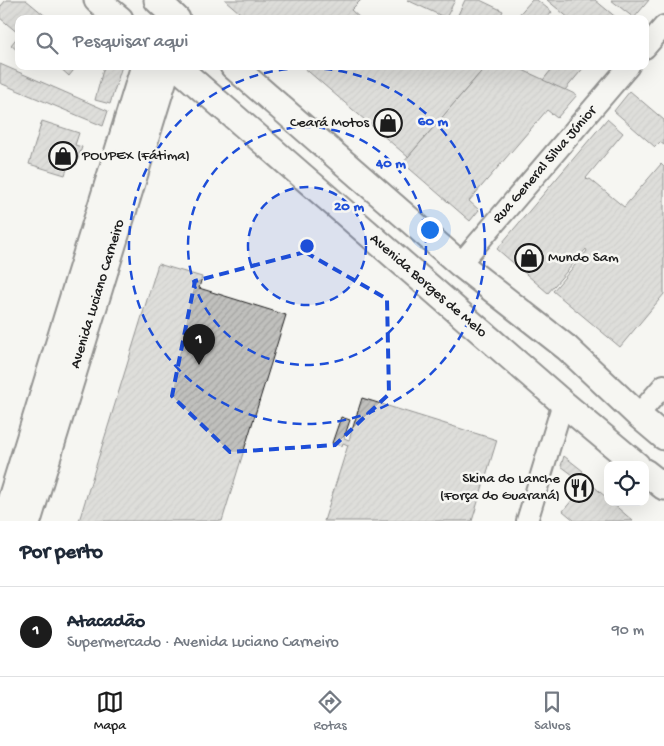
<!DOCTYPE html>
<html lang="pt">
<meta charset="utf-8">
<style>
body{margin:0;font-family:"Gochi Hand",sans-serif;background:#f6f6f7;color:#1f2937}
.controls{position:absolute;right:15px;bottom:15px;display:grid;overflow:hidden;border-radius:10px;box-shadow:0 5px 20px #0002}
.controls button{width:45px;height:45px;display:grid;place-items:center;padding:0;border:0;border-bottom:1px solid #e0e1e3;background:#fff;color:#1f2937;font:25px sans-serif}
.you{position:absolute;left:429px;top:229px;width:18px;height:18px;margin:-12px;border:4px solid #fff;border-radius:50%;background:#1a73e8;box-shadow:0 0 0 8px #1a73e833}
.badge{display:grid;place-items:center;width:32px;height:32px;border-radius:50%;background:#1c1c1c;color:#fff;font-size:16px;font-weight:700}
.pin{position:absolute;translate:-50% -41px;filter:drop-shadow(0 1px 2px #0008)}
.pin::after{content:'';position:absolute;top:26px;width:18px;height:15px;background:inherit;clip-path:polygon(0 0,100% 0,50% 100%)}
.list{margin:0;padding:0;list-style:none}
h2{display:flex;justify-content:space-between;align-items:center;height:65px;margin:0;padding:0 20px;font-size:21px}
h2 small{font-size:16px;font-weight:400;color:#747a83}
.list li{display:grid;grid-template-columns:32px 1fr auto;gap:15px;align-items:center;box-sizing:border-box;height:90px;padding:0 20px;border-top:1px solid #e0e1e3}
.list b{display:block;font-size:19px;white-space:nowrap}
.list p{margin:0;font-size:16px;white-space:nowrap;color:#747a83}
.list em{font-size:16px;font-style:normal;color:#747a83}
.icon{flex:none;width:28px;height:28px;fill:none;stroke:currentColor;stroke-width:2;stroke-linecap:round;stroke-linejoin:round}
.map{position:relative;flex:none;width:664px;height:521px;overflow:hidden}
.search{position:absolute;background:#fff;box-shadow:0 5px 20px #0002;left:15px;right:15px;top:15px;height:55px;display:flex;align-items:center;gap:12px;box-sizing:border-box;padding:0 18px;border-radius:10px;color:#747a83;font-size:19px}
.sheet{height:155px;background:#fff}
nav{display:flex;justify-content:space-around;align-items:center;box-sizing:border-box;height:70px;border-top:1px solid #e0e1e3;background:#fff;font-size:14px;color:#747a83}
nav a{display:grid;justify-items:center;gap:2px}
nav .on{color:#1c1c1c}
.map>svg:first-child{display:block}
</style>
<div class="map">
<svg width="664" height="521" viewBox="0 0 664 521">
<defs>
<pattern id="building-hatch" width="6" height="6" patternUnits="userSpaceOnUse" patternTransform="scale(1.25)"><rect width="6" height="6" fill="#c0c0bd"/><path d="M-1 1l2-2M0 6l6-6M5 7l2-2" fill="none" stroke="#a4a4a2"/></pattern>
</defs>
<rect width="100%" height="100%" fill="#f6f6f2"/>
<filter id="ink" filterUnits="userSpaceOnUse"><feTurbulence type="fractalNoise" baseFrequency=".02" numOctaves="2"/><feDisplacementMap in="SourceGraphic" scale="10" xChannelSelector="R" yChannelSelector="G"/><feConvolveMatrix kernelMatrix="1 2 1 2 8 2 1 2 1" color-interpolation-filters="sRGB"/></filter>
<g filter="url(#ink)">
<g fill="url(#building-hatch)" stroke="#1c1c1c">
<polygon points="6,0 26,0 49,19 19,19 19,34 0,18 0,7"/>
<polygon points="225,0 361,0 351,10 361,19 247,19"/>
<polygon points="407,0 455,0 446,18"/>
<polygon points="465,0 480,0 503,11 499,19 456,19"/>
<polygon points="532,0 537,0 552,12 546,19 515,19"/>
<polygon points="547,0 595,0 618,19 570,19"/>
<polygon points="611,0 649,0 634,18"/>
<polygon points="19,35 19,52 11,45"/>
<polygon points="0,64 108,111 103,126 0,83"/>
<polygon points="58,66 77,66 69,76"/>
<polygon points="104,66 122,66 110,104 95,100"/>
<polygon points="302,66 486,66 408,157"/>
<polygon points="486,66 514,66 577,95 557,118 547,110 469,201 479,210 470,221 403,163"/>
<polygon points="547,66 585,66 565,90 543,80 551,70"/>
<polygon points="630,91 664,120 664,145 660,142 655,147 614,111"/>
<polygon points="607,119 623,133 586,178 588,180 590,179 624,207 661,164 664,167 664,294 620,347 553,291 587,251 586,249 548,293 497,249"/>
<polygon points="42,121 79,133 75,145 82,147 76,165 69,163 65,175 29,164"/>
<polygon points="158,264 202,277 199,288 286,315 222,521 79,521"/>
<polygon points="362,398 497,440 472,521 324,521 348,445 343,443 342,446 332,443 341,417 350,420 344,438 349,440"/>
<polygon points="564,456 583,471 577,478 561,466"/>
<polygon points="581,475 608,499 608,502 611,502 633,521 575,521 563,511 573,499 566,493"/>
</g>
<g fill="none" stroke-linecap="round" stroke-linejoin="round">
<defs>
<g id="minor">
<polyline points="645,48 664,26"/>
<polyline points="460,264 629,66"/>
<polyline points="638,415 664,385"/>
<polyline points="527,521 563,403"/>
</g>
<g id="major">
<polyline points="97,0 120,19"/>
<polyline points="157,0 177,19"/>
<polyline points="176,66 563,403 637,465"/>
<polyline points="233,66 460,264 567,348 638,415 664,437"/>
<polyline points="645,472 664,487"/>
<polyline points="4,521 144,66"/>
<polyline points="28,521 168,66"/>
</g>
</defs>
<use href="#minor" stroke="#1c1c1c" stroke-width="24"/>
<use href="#major" stroke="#1c1c1c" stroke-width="29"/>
<use href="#minor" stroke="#f6f6f2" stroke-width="20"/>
<use href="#major" stroke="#f6f6f2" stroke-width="25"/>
</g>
</g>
<path d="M0 0H664V521H0ZM 305,252 L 387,299 L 389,394 L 335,445 L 230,452 L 172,396 L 195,281 Z" fill="#f6f6f2" fill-opacity=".55" fill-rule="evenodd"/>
<path fill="none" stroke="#1d4ed8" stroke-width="4" stroke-dasharray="10 6" stroke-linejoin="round" d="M 305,252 L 387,299 L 389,394 L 335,445 L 230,452 L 172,396 L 195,281 Z"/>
<circle cx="307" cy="246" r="59" fill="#1d4ed8" fill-opacity=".12"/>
<g fill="none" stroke="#1d4ed8" stroke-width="2.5" stroke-dasharray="9 6">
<circle cx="307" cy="246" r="59"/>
<circle cx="307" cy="246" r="119"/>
<circle cx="307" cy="246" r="178"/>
</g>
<defs>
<symbol id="shop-ring" viewBox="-11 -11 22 22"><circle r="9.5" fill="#f6f6f2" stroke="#1c1c1c" stroke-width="1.5"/><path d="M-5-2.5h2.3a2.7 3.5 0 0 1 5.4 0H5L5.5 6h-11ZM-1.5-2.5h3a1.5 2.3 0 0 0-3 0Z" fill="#1c1c1c"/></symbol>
<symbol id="restaurant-ring" viewBox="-11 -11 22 22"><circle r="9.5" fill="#f6f6f2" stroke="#1c1c1c" stroke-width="1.5"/><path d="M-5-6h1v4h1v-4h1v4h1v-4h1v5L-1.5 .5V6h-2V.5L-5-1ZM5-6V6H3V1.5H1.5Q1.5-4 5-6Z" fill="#1c1c1c"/></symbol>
</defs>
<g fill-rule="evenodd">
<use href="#shop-ring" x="372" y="107" width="32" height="32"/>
<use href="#shop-ring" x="47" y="140" width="32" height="32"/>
<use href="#shop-ring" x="513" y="242" width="32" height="32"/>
<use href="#restaurant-ring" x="563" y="472" width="32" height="32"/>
</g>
<g text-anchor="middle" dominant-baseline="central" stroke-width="5" stroke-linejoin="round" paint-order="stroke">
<g font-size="15" fill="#1c1c1c" stroke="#f6f6f2" text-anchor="end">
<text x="369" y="123">Ceará Motos</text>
<text x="82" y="156" text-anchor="start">POUPEX (Fátima)</text>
<text x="548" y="258" text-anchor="start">Mundo Sam</text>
<text x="560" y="479">Skina do Lanche<tspan x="560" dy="17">(Força do Guaraná)</tspan></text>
</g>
<g font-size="15" fill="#1c1c1c" stroke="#f6f6f2">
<text transform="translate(545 165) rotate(-49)">Rua General Silva Júnior</text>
<text transform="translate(428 286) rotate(41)">Avenida Borges de Melo</text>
<text transform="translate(98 294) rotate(-73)">Avenida Luciano Carneiro</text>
</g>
</g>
<circle cx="307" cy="246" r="8" fill="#1d4ed8" stroke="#f6f6f2" stroke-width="2.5"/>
<g font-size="15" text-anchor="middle" font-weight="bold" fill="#1d4ed8" stroke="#f6f6f2" stroke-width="5" stroke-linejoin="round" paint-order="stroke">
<text x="433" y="125">60 m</text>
<text x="391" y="167">40 m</text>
<text x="349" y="210">20 m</text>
</g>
</svg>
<div class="controls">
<button><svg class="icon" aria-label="locate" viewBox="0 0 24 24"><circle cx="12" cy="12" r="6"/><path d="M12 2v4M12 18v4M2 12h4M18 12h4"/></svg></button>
</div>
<div class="you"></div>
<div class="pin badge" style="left:199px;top:365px">1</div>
<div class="search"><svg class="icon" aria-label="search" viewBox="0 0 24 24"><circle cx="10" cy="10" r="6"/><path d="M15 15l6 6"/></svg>Pesquisar aqui</div>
</div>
<section class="sheet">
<h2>Por perto<small></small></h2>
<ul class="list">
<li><span class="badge">1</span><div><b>Atacadão</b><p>Supermercado · Avenida Luciano Carneiro</p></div><em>90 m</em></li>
</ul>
</section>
<nav>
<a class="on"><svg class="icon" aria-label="map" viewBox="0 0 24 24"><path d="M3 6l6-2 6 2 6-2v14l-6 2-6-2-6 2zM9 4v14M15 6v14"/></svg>Mapa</a>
<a><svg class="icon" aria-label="directions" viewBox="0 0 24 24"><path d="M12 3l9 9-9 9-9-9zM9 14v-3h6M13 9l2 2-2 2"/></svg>Rotas</a>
<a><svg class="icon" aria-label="saved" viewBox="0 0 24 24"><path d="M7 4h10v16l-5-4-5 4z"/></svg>Salvos</a>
</nav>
